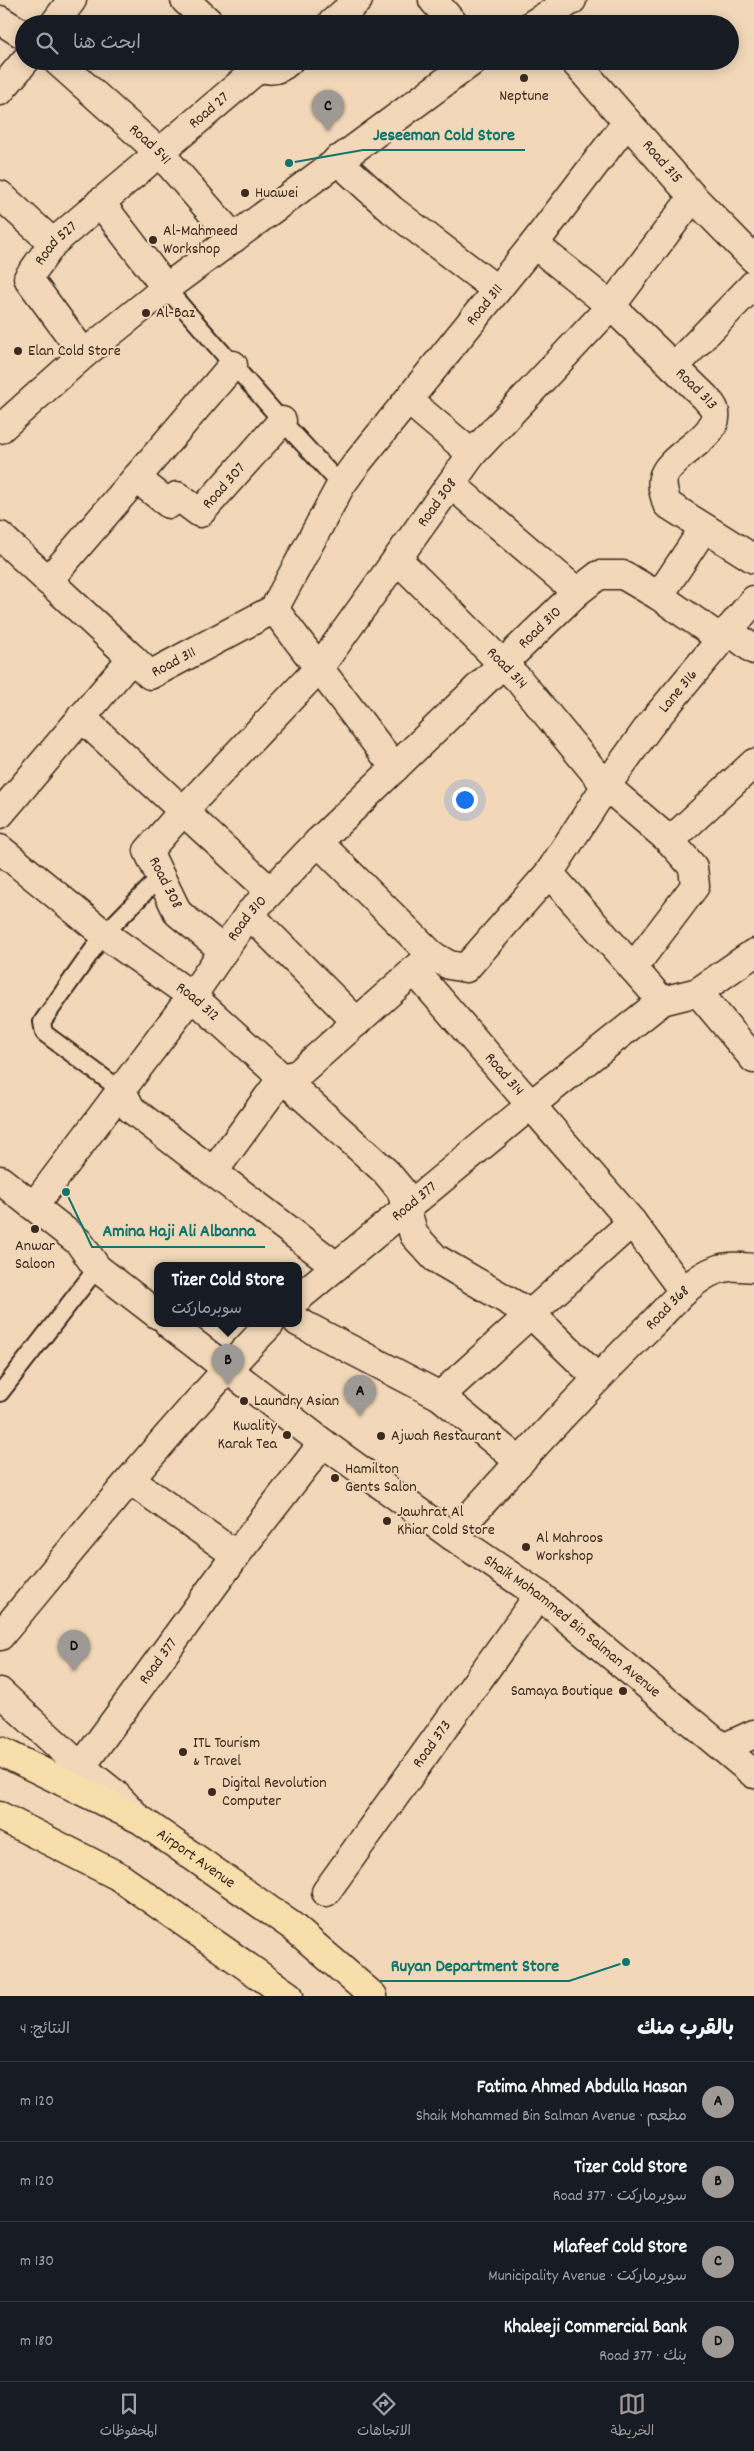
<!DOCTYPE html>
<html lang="ar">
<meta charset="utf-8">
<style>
body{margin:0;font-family:Dekko,"Playpen Sans Arabic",sans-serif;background:#20242c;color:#f1f3f6;direction:rtl}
.you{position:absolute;left:464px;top:799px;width:18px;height:18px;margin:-12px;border:4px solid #fff;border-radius:50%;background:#1a73e8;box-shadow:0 0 0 8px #1a73e833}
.badge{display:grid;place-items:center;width:32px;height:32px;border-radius:50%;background:#9f9995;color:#111;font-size:16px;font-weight:700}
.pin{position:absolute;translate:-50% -41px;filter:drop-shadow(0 1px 2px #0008)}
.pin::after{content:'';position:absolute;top:26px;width:18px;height:15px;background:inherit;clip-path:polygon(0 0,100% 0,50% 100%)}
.popup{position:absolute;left:154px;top:1262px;width:148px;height:65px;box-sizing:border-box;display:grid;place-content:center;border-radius:10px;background:#171b24;filter:drop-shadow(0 1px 4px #0005);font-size:16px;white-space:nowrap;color:#9ea1a6}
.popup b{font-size:19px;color:#f1f3f6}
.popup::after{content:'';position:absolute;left:50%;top:100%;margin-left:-10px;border:10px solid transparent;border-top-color:#171b24}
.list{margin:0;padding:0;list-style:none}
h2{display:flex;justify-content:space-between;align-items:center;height:65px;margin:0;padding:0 20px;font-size:21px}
h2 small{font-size:16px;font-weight:400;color:#9ea1a6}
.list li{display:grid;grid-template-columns:32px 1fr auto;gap:15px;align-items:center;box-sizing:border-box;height:80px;padding:0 20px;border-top:1px solid #363941}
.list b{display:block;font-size:19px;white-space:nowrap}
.list p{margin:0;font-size:16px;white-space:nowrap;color:#9ea1a6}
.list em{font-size:16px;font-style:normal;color:#9ea1a6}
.icon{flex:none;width:28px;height:28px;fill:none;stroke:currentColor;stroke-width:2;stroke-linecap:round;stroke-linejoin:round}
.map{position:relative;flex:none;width:754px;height:1996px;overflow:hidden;direction:ltr}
.search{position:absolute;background:#171b24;box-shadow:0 2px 12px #0003;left:15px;right:15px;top:15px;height:55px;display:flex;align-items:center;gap:12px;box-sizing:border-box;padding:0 18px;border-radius:28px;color:#9ea1a6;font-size:19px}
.sheet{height:385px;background:#171b24}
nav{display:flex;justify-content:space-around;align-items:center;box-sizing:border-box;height:70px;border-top:1px solid #363941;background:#171b24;font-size:14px;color:#9ea1a6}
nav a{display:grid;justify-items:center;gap:2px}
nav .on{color:#9f9995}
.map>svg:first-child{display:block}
</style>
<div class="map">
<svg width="754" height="1996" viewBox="0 0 754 1996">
<rect width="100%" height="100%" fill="#f2d8b9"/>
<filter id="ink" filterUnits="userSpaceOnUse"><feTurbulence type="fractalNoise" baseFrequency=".02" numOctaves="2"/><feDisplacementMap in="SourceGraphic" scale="10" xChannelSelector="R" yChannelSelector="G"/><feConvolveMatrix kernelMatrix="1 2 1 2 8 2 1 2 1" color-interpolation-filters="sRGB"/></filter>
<g filter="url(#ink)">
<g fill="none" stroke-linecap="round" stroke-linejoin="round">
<defs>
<g id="service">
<polyline points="166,288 282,421 341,485"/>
<polyline points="122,1091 44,1033 42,1022 104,934 160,877"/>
<polyline points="0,1393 97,1268"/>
</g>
<g id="minor">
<polyline points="185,0 211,24"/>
<polyline points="433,0 454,24"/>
<polyline points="0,20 24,35"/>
<polyline points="54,24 72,0"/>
<polyline points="331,24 358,0"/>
<polyline points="533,24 572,0"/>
<path id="s1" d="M 57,61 L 159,152 L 234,238"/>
<path d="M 253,61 C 266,73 277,72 289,61"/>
<path id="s2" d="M 574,61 L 693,197 L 754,259"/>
<polyline points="0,91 25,61"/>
<polyline points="337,160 392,210 497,290"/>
<polyline points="0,195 53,243"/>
<polyline points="100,202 166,288"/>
<path id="s3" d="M 534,244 L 611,306 L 705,397 C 707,400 713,405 714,409 C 724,436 669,454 663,478 C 661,486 665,496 667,504 L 754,559"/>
<path id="s4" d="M 84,354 L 28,278 L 53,243 L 260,67"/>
<polyline points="674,367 754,284"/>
<polyline points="408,400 472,454"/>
<polyline points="0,429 84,354 166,288 473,61"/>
<path id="s5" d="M 136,478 L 169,504 L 177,496 L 200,513 L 282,421"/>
<polyline points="451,484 577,592"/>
<polyline points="0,536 132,658"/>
<path id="s6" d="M 397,559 L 518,679 L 606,786 L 670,841 L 693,867 L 695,886 L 633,968"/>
<polyline points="48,581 233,365"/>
<polyline points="659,596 704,528"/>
<polyline points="274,609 395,768"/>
<polyline points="728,630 754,650"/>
<polyline points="81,717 270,891"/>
<path id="s7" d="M 0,814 L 132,658 L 150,675 L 274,609 L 341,485 L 357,463 L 534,244 L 627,122"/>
<polyline points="670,841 754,763"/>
<polyline points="318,842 432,955"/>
<path id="s8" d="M 0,849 L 104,934 L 192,996 L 386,1172 L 401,1190 L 414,1235 L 435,1258 L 531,1314 L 597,1378"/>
<polyline points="249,914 357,1022"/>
<path id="s9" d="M 223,950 L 178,913 L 148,851 L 184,810 L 319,668 L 472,454 L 611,306 L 693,197"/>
<path id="s10" d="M 414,970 L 632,1222 L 684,1292"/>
<polyline points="698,992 754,1059"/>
<path id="s11" d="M 662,1001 L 549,873 L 606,786 L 650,725 L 754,600"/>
<polyline points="122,1091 131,1109 336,1266"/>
<polyline points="214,1171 282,1078 298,1074 432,955 449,965 466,968 549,873"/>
<path id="s12" d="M 34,1206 L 192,996 L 249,914 L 318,842 L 577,592 L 599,575 L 623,575 L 659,596 L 721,639"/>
<path id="s13" d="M 298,1298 L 532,1104 L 662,1001 L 698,992 L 754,953"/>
<polyline points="298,1322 440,1396 520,1462"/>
<polyline points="440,1396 632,1222"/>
<polyline points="130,1480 236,1555"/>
<path id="s14" d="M 452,1536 C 517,1465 581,1393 650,1326 C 669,1307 691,1279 716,1270 C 729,1265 741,1267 754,1268"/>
<path d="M 0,1636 C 88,1530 174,1423 270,1324"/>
<polyline points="723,1748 754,1734"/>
<path id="s15" d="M 81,1767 L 236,1555 L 323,1443"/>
<path id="s16" d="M 326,1892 L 539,1595"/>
</g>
<g id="tertiary">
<polyline points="0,1180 79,1242 97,1268 158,1315"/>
<path id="s17" d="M 169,1324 L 323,1443 L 452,1536 L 539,1595 L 754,1774"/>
<polyline points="0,1692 81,1767 115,1794 134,1814"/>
</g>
<g id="primary">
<path id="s18" d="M 0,1751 L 141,1820 L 292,1926 L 373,1996"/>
<polyline points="0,1816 118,1876 289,1996"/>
</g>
</defs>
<use href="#service" stroke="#3b2a1e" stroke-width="20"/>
<use href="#minor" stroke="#3b2a1e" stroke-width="31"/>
<use href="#tertiary" stroke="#3b2a1e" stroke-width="31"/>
<use href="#primary" stroke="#3b2a1e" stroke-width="31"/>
<use href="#service" stroke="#f2d8b9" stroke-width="16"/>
<use href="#minor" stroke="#f2d8b9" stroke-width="28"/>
<use href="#tertiary" stroke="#f2d8b9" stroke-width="28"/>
<use href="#primary" stroke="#f8deab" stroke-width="28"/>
</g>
</g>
<g fill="#3b2a1e" stroke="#f2d8b9" stroke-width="2">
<circle cx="524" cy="78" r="5"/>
<circle cx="245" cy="193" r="5"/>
<circle cx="153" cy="240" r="5"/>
<circle cx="146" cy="313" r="5"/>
<circle cx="18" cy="351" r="5"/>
<circle cx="35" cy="1229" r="5"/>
<circle cx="244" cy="1401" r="5"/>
<circle cx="287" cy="1435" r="5"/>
<circle cx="381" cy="1436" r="5"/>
<circle cx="335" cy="1478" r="5"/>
<circle cx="387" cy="1521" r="5"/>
<circle cx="526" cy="1547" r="5"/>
<circle cx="623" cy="1691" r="5"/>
<circle cx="183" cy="1752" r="5"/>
<circle cx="212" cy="1792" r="5"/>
</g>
<g text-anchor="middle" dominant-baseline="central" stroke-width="4" stroke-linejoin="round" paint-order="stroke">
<g font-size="16" fill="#3b2a1e" stroke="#f2d8b9" text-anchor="start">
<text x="524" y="96" text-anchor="middle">Neptune</text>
<text x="255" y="193">Huawei</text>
<text x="163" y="231">Al-Mahmeed<tspan x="163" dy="18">Workshop</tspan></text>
<text x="156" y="313">Al-Baz</text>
<text x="28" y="351">Elan Cold Store</text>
<text x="35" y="1246" text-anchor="middle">Anwar<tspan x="35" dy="18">Saloon</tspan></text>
<text x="254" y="1401">Laundry Asian</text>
<text x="277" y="1426" text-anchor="end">Kwality<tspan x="277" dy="18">Karak Tea</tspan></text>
<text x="391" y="1436">Ajwah Restaurant</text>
<text x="345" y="1469">Hamilton<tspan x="345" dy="18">Gents Salon</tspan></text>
<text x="397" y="1512">Jawhrat Al<tspan x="397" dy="18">Khiar Cold Store</tspan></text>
<text x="536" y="1538">Al Mahroos<tspan x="536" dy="18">Workshop</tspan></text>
<text x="613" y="1691" text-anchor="end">Samaya Boutique</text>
<text x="193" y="1743">ITL Tourism<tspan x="193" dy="18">&amp; Travel</tspan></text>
<text x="222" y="1783">Digital Revolution<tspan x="222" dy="18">Computer</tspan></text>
</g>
<g font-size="16" fill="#3b2a1e" stroke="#f2d8b9">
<text stroke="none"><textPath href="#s4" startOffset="342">Road 27</textPath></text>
<text stroke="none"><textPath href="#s1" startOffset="125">Road 541</textPath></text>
<text stroke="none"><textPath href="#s2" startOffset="134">Road 315</textPath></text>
<text stroke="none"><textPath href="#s4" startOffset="139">Road 527</textPath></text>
<text stroke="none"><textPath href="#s7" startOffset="741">Road 311</textPath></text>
<text stroke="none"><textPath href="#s3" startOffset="218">Road 313</textPath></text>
<text stroke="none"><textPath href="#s5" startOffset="118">Road 307</textPath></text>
<text stroke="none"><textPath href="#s9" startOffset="581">Road 308</textPath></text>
<text stroke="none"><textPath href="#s12" startOffset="771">Road 310</textPath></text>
<text stroke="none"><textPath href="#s7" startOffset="256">Road 311</textPath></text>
<text stroke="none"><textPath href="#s6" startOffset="155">Road 314</textPath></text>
<text stroke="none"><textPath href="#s11" startOffset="394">Lane 316</textPath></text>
<text transform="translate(165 883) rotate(63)">Road 308</text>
<text stroke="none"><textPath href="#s12" startOffset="358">Road 310</textPath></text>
<text stroke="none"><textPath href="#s8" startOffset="250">Road 312</textPath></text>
<text stroke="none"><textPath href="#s10" startOffset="138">Road 314</textPath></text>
<text stroke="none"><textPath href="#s13" startOffset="151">Road 377</textPath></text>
<text stroke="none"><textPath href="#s14" startOffset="314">Road 368</textPath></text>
<text stroke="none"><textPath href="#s17" startOffset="504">Shaik Mohammed Bin Salman Avenue</textPath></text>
<text stroke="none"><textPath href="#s15" startOffset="131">Road 377</textPath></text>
<text stroke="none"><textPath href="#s16" startOffset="182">Road 373</textPath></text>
<text stroke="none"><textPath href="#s18" startOffset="224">Airport Avenue</textPath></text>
</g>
</g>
<path fill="none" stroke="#0f766e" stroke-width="2" d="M289 163L363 150H525M66 1192L92 1247H265M626 1962L569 1981H380"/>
<g fill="#0f766e" stroke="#f2d8b9" stroke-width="2">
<circle cx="289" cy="163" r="5"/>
<circle cx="66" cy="1192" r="5"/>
<circle cx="626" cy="1962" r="5"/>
</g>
<g font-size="18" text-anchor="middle" font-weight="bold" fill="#0f766e" stroke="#f2d8b9" stroke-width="4" stroke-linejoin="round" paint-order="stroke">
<text x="444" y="140">Jeseeman Cold Store</text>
<text x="179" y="1236">Amina Haji Ali Albanna</text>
<text x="475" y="1971">Ruyan Department Store</text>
</g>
</svg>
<div class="you"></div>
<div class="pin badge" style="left:360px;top:1416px">A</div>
<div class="pin badge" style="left:228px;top:1385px">B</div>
<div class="popup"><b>Tizer Cold Store</b>سوبرماركت</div>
<div class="pin badge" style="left:328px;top:131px">C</div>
<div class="pin badge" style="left:74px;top:1671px">D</div>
<div class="search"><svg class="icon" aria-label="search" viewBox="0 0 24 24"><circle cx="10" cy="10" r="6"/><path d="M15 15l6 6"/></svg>ابحث هنا</div>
</div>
<section class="sheet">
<h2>بالقرب منك<small>النتائج: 4</small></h2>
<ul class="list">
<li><span class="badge">A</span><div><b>Fatima Ahmed Abdulla Hasan</b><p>مطعم · Shaik Mohammed Bin Salman Avenue</p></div><em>120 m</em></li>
<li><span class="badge">B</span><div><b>Tizer Cold Store</b><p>سوبرماركت · Road 377</p></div><em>120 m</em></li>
<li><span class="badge">C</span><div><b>Mlafeef Cold Store</b><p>سوبرماركت · Municipality Avenue</p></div><em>130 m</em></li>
<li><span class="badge">D</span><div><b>Khaleeji Commercial Bank</b><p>بنك · Road 377</p></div><em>180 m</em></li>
</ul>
</section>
<nav>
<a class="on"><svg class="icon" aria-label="map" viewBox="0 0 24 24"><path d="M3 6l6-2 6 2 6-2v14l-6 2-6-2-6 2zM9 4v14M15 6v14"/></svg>الخريطة</a>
<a><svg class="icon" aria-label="directions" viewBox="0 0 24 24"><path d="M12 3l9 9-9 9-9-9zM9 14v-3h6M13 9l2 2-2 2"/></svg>الاتجاهات</a>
<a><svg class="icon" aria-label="saved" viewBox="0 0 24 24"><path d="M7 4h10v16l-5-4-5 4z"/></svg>المحفوظات</a>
</nav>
